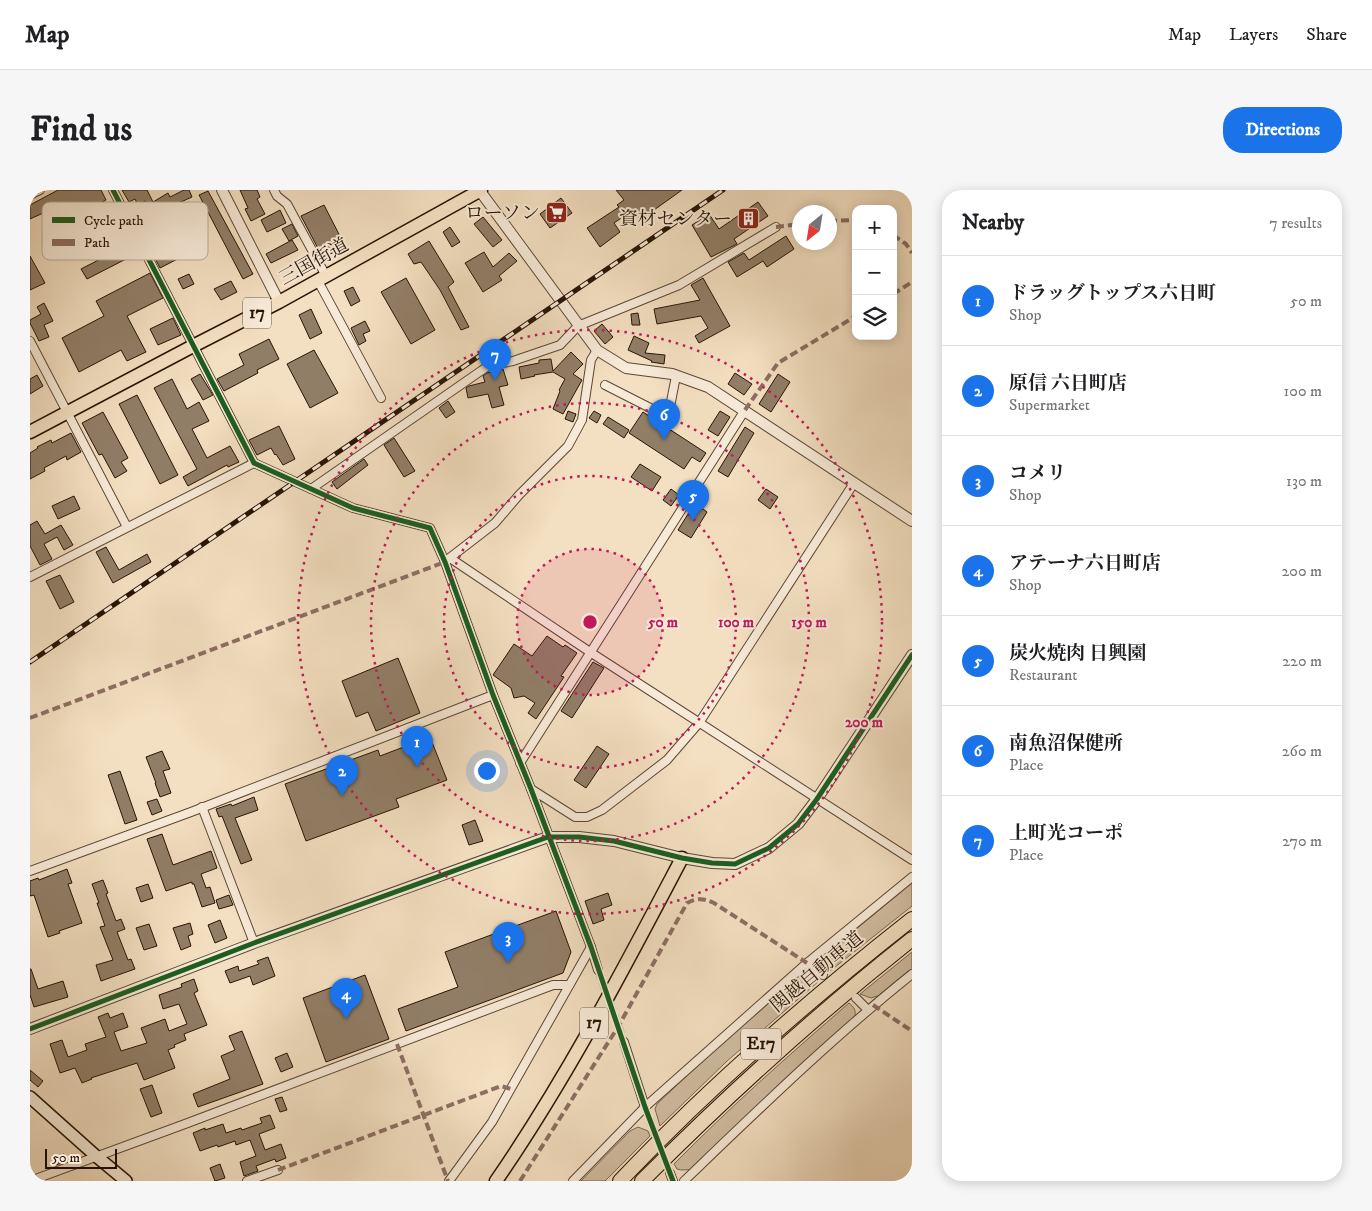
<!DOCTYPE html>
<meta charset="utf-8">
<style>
body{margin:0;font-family:"IM FELL DW Pica","Noto Serif JP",serif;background:#f6f6f6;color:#202124}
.controls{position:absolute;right:15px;top:15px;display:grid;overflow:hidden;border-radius:10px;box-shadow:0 2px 12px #0003}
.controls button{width:45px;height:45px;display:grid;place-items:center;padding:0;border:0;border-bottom:1px solid #e0e0e0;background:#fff;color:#202124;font:25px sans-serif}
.compass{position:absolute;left:762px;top:15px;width:45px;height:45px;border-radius:50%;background:#fff;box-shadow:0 2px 12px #0003;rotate:210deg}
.scale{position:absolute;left:15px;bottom:12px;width:72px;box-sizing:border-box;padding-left:5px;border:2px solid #271405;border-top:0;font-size:14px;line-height:18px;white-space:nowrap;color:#271405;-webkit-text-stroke:4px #f7ead7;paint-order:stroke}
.you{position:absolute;left:456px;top:580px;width:18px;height:18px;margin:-12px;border:4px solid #fff;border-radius:50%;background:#1a73e8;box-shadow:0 0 0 8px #1a73e833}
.badge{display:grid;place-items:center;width:32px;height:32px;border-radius:50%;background:#1a73e8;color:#fff;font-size:16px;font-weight:700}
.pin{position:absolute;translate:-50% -41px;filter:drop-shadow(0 1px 2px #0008)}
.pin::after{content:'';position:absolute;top:26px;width:18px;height:15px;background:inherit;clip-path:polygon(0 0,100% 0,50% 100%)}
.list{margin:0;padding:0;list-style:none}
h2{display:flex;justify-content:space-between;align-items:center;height:65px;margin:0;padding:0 20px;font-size:21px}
h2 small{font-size:16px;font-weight:400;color:#757577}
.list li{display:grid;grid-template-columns:32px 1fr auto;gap:15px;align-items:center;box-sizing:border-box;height:90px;padding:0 20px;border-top:1px solid #e0e0e0}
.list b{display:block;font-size:19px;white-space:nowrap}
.list p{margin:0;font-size:16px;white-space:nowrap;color:#757577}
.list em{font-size:16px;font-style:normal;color:#757577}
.icon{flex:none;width:28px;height:28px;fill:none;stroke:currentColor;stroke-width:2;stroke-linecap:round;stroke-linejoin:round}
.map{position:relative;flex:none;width:882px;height:991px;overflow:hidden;border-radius:20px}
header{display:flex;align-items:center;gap:30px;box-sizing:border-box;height:70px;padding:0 25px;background:#fff;border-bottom:1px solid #e0e0e0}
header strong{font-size:24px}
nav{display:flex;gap:28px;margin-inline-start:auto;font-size:18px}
.intro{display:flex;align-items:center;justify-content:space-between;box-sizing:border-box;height:120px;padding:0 30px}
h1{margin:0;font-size:35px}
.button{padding:12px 22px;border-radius:20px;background:#1a73e8;color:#fff;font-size:18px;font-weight:700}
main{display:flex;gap:30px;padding:0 30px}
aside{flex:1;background:#fff;border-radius:20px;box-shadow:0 2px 12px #0003}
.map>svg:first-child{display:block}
</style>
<header>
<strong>Map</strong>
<nav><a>Map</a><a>Layers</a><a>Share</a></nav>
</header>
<div class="intro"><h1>Find us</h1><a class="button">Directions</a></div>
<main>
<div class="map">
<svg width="882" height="991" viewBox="0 0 882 991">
<rect width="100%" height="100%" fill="#f3dfc1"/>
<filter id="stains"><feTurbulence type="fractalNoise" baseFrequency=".004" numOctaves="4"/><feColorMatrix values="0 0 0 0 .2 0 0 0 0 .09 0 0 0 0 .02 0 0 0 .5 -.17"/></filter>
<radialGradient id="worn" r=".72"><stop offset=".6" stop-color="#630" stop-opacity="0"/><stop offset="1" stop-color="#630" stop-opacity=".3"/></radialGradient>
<g fill="#d0bca1" stroke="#7c6853">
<path d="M 882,693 L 882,716 L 800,781 C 796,775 793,771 796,764 Z"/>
<polygon points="882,762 882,782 849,808 847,806 841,808 830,804"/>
<polygon points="774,782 780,783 790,790 696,872 630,936 625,919 627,914 682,862 770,785"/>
<path d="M 819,813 C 824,817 826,820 825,827 C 770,875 717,924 666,977 L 662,980 C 656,979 652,981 647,979 L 644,974 C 700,917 759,865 819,813 Z"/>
<polygon points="608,937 618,941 620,946 575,991 551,991 600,941"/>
</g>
<g fill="#917e67" stroke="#271405">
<polygon points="28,0 71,0 76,10 54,22 63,41 37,54 20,20 0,29 0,15"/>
<polygon points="92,0 117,0 123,12 138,3 140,7 154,0 159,0 162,7 122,25 115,11 108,15 105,9 99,12"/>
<polygon points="210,0 227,0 230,7 227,9 235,24 221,31 215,19 218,18"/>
<polygon points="586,0 652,0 610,30 603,20 584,33 590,42 570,57 557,38 589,17 587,15 594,10"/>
<polygon points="178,1 223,84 213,89 169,5"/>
<polygon points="531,8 542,23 520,38 510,24"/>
<polygon points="728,12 738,26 704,49 707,54 681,67 662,35 679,24 689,39"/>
<polygon points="294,15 315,56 293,68 271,26"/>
<polygon points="250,20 256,33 237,42 231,30"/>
<polygon points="453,27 472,50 463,57 444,34"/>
<polygon points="262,34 268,46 259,51 252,39"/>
<polygon points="133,37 143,56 161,47 167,59 130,78 114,47"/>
<polygon points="420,37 430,52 422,57 413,42"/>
<polygon points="756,46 764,59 737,77 733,71 707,87 698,72 714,63 719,70"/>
<polygon points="262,50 268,60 241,73 236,64"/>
<polygon points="399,51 424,92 418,97 439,137 431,140 410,100 391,72 384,74 378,64"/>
<polygon points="90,59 96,69 57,89 51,79"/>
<polygon points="454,62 463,77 479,63 487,71 469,86 472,90 453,102 435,73"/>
<polygon points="0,66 15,93 0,100"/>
<polygon points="120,83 133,108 97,126 116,162 97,171 91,160 49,182 32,148 74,126 66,111"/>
<polygon points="159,84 164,94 153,99 148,89"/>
<polygon points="376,88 405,140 381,154 351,102"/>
<polygon points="673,88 700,136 669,153 665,146 678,138 671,126 627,134 624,119 670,110 661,95"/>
<polygon points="201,91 207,102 191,110 184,99"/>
<polygon points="323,97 330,111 321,116 314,101"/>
<polygon points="14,113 23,131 14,135 19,147 9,151 0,133 0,130 11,124 7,117"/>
<polygon points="281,119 292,143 280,149 269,125"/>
<polygon points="608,123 610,135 602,135 601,124"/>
<polygon points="143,128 151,145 128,155 120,139"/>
<polygon points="335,131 340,141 333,144 336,151 329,155 321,138"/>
<polygon points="572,134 583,147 575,154 564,141"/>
<polygon points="604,146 619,153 615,163 635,165 634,174 621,172 622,171 598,160"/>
<polygon points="239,149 249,169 227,180 228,183 194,201 187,189 214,175 209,164"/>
<polygon points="284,160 308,203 280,218 257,174"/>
<polygon points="541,162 553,174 543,184 552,190 533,224 523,219 530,201 529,200 535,189 523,182 504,185 505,186 491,189 489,177 509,173 509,170 521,169 523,181"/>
<polygon points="473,179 478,195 469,197 474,215 462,218 458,204 438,208 436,198 439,196 455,192 453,186 457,183"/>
<polygon points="705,183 722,194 714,205 698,194"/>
<polygon points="170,184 183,205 173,210 161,189"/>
<polygon points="748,184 760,192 741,222 729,214"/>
<polygon points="7,185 13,196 0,204 0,189"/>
<polygon points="142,189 157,219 169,212 179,231 162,239 177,268 200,256 209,272 198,277 197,275 158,296 153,287 167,279 124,198"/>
<polygon points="107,205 148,285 130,294 89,214"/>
<polygon points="418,211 425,222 416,228 409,218"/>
<polygon points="538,221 546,224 543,232 535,229"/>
<polygon points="564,221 571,225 567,233 559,228"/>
<polygon points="690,221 700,227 688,246 678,240"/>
<polygon points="73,222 98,268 91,272 97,281 85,288 72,264 69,265 52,233"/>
<polygon points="613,222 676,263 670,272 662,267 654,279 599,243"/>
<polygon points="578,227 599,240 594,248 573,234"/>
<polygon points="249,236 265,269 253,275 246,264 245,265 241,258 227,265 219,250"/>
<polygon points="715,237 724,243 698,287 688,281"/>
<polygon points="41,243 51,262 37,270 36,266 14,278 15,281 0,289 0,263 8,258 7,257 21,250 22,253"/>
<polygon points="364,248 385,281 374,287 354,255"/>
<polygon points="334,269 338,275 307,299 302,292"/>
<polygon points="610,274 631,287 622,301 601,287"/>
<polygon points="641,299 649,305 641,316 633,310"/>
<polygon points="736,299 748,307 740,319 728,310"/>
<polygon points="44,306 50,319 28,329 22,316"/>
<polygon points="665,313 677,322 661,348 648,340"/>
<polygon points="7,331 15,344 31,335 43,355 34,360 27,347 14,354 22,369 10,375 0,356 0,335"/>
<polygon points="76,357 89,380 117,364 121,372 83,393 66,362"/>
<polygon points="30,385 44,412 30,419 16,391"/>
<polygon points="517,446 533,457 535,455 547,463 531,486 534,487 506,529 498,523 505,513 494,506 484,508 481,498 463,485 484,454 502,466"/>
<polygon points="368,468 390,523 346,541 338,522 326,527 312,491"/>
<polygon points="563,472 574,478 542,528 531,521"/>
<polygon points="400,547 417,590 366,609 369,617 276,651 255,594 348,560 350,566"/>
<polygon points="567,556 579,564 556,598 544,590"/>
<polygon points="132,561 140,579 133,581 141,603 130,607 125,593 126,593 116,567"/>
<polygon points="90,581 107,630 95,634 78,585"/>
<polygon points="224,607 228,620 205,628 222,670 211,674 192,626 189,627 186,619 201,614 202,616"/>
<polygon points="127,609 132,621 122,625 117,612"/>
<polygon points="445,630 453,651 439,655 432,635"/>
<polygon points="132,644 143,675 181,661 187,678 171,684 176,698 180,697 185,713 172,717 164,694 162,694 162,692 136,701 117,649"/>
<polygon points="37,679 42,693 38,694 52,733 29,741 30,743 18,747 4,705 0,706 0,691 8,688 9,690"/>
<polygon points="73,690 78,703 76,704 86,731 91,729 95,739 87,742 98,770 101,769 105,779 71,791 66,775 83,770 70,737 75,736 67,713 69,713 62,694"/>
<polygon points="118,694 123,708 111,712 106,698"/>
<polygon points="578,703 582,715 571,719 574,730 563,734 555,711"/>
<polygon points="199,705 203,715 189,719 186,710"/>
<polygon points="526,721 541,762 533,783 376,841 368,819 428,797 415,762"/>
<polygon points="190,730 197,748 185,753 178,735"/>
<polygon points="160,733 163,744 158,746 161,756 151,760 143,738"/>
<polygon points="119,734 127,756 114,760 106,738"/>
<polygon points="238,767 245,786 223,795 220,786 200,793 195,781 208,776 209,781 229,774 227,771"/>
<polygon points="0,779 1,779 8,799 33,791 38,807 4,817 0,805"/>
<polygon points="335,785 359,849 296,872 273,808"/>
<polygon points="164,789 168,801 164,803 177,835 154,844 156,850 144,855 145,857 138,860 145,878 114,890 107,873 61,888 62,889 52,893 45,878 30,883 20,854 32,850 38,867 57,860 55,854 76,847 68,827 78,823 80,828 93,823 98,837 84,842 91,861 117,853 111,838 135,829 139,841 157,834 149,814 133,819 129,805 152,797 151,794"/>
<polygon points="212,841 233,894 168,917 163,904 200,889 191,866 205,860 199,846"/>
<polygon points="257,863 263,877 251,882 245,868"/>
<polygon points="0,880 13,891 8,897 0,890"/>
<polygon points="122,895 132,923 121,927 110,899"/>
<polygon points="252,907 257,920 250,922 245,909"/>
<polygon points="240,925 245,938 229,944 235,960 251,954 256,968 246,972 245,969 226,976 228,981 214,986 210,972 226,966 220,950 206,955 205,951 188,957 187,955 170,961 163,943 175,938 175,940 193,934 196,943 211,938 212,940 232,933 230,928"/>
<polygon points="34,964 37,971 26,975 24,967"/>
<polygon points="190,974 195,988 185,991 180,978"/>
</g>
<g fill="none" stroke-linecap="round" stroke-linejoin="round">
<g stroke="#cab69b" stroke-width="8" stroke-dasharray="8 4" stroke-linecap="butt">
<polyline points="568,780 594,852"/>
<polyline points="615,917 640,983"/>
</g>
<defs>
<g id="minor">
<polyline points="83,0 224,273 323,318 400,338 415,372 463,505 501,599 561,757 568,780"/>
<polyline points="244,0 247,6 257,14 296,86"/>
<polyline points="0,5 10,0"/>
<polyline points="288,91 351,208"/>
<polyline points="0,151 97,337"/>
<polyline points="575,195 638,227 646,186"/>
<polyline points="281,299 458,176 483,171 530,155 548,136 649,95 746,37"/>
<polyline points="420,368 560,462 882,670"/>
<polyline points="417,370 465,333 489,305 538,256 552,230 561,170 567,160"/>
<polyline points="0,387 224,273"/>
<polyline points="490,573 715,220"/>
<polyline points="501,599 545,627 557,627 572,620 637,570 669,533 824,293"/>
<polyline points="172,617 224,753"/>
<polyline points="0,681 161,622 463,505"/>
<polyline points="777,773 793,785"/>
<polyline points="826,808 838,820"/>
<polyline points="594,852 615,917"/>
<polyline points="640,983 643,991"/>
<polyline points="0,991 155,934 523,795 539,795"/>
<polyline points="217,991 248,980"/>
<polyline points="419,991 462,932 561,757"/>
<polyline points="543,991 615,917 777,773 882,687"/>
<path d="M 654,991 C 728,920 802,848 882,784"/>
</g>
<g id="tertiary">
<polyline points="192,0 249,112"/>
<polyline points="450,1 567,160 596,178 642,184 678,197 882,331"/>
<polyline points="0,839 224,753 518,647 549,647 584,651 652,668 682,673 705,674 739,658 768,634 787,609 882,465"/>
</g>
<polyline id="secondary" points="0,907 66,966 96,991"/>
<g id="trunk">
<polyline points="0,242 163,156 249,112 451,0"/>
<path d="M 466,991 C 537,888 594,778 652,668"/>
</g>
<g id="motorway">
<path d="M 590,991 C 680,896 779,810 882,729"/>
<path d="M 612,991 C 698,905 787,824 882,749"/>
</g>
</defs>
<use href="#minor" stroke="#5a4734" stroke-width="10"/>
<use href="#tertiary" stroke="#5a4734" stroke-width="12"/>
<use href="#secondary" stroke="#271405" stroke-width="14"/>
<use href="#trunk" stroke="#271405" stroke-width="15"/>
<use href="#motorway" stroke="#271405" stroke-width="16"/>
<use href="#minor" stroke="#f7ead7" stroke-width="8"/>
<use href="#tertiary" stroke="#f7ead7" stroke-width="10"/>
<use href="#secondary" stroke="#f7ead7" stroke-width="11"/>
<use href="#trunk" stroke="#f3dfc1" stroke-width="12"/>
<use href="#motorway" stroke="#f3dfc1" stroke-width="14"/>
<defs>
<polyline id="rail" points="0,472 693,0"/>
</defs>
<use href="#rail" stroke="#271405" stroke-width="5"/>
<use href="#rail" stroke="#f7ead7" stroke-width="3" stroke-dasharray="9" stroke-linecap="butt"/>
<g stroke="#8d6e63" stroke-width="4" stroke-dasharray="8 4" stroke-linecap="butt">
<polyline points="799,31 826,30"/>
<polyline points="746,37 769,34"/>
<polyline points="863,45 876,54 882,63"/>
<polyline points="863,104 882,92"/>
<polyline points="715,220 748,173 826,126"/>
<polyline points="0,528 415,372"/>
<polyline points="843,815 882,841"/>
<polyline points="367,854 418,991"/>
<polyline points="248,980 471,896 481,899"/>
<path d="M 490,991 L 588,837 L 657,713 C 667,708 673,708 684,713 L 777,773"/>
</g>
<defs>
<g id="cycleway">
<polyline points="83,0 224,273 323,318 400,338 415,372 463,505 501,599 561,757 615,917 643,991"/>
<polyline points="0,839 224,753 518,647 549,647 584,651 652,668 682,673 705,674 739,658 768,634 787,609 882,465"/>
</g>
</defs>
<use href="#cycleway" stroke="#f7ead7" stroke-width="8"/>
<use href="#cycleway" stroke="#1b5e20" stroke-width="5"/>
</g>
<circle cx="560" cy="432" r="73" fill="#c2185b" fill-opacity=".12"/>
<g fill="none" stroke="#c2185b" stroke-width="2.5" stroke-dasharray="2.5 5">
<circle cx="560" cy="432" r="73"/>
<circle cx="560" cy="432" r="146"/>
<circle cx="560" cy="432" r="219"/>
<circle cx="560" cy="432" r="292"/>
</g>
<defs>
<symbol id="supermarket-square" viewBox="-11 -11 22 22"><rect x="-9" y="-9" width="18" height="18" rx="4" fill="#8f2418" stroke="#f7ead7"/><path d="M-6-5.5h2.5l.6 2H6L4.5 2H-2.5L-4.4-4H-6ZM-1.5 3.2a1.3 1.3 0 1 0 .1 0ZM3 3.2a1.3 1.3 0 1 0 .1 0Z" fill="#fff"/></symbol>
<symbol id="building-square" viewBox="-11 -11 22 22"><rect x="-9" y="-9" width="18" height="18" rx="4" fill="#8f2418" stroke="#f7ead7"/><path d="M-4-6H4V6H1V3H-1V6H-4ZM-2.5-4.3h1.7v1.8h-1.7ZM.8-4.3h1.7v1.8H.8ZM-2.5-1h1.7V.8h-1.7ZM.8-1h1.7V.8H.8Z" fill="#fff"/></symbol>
</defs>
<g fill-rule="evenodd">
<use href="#supermarket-square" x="514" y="10" width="25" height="25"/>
<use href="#building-square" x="706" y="16" width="25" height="25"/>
</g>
<g text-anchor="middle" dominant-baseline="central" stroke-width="4" stroke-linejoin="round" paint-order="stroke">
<g fill="#f7ead7" stroke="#655444" stroke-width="1">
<rect x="213" y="107.5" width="28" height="31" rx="4"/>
<rect x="550" y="817.5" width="28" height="31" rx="4"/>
<rect x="711" y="838.5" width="40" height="31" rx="4"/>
</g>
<g font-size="18" font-weight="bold" fill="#271405">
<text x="227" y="123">17</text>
<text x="564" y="833">17</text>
<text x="731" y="854">E17</text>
</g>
<g font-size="19" fill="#271405" stroke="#f7ead7" text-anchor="end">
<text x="510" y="23">ローソン</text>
<text x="702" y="29">資材センター</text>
</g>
<g font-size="19" fill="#271405" stroke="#f7ead7">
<text transform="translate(284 72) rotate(-29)">三国街道</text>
<text transform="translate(787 782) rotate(-40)">関越自動車道</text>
</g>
</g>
<rect x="12" y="12" width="166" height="58" rx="8" fill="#f7ead7" stroke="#b9aa98" stroke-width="1"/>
<rect x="22" y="27" width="23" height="6" fill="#1b5e20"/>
<rect x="22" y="49" width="23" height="7" fill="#8d6e63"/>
<g font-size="14" fill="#271405">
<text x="54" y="35">Cycle path</text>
<text x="54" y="57">Path</text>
</g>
<circle cx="560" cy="432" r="8" fill="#c2185b" stroke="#f7ead7" stroke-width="2.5"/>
<g font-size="15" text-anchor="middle" font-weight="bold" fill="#c2185b" stroke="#f7ead7" stroke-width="4" stroke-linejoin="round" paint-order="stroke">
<text x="633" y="437">50 m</text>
<text x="706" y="437">100 m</text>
<text x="779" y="437">150 m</text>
<text x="834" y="537">200 m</text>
</g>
<rect width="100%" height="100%" filter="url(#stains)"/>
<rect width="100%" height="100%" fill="url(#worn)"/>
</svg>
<div class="controls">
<button>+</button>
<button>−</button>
<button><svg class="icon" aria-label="layers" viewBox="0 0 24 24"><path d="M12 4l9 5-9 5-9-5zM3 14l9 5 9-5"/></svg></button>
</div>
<svg class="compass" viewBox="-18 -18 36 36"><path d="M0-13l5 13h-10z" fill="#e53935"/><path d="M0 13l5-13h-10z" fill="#757577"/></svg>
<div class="scale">50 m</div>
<div class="you"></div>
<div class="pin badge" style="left:387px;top:577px">1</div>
<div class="pin badge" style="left:312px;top:606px">2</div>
<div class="pin badge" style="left:478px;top:773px">3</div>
<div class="pin badge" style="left:316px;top:829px">4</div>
<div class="pin badge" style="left:663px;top:331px">5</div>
<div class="pin badge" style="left:634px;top:250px">6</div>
<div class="pin badge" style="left:465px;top:190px">7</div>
</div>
<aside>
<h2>Nearby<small>7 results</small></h2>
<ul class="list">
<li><span class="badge">1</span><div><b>ドラッグトップス六日町</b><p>Shop</p></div><em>50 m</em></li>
<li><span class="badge">2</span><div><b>原信 六日町店</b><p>Supermarket</p></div><em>100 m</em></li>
<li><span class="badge">3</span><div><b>コメリ</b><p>Shop</p></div><em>130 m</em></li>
<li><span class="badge">4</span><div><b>アテーナ六日町店</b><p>Shop</p></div><em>200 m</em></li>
<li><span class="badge">5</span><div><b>炭火焼肉 日興園</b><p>Restaurant</p></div><em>220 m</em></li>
<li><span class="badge">6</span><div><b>南魚沼保健所</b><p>Place</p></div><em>260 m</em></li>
<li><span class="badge">7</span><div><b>上町光コーポ</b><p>Place</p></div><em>270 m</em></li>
</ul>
</aside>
</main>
